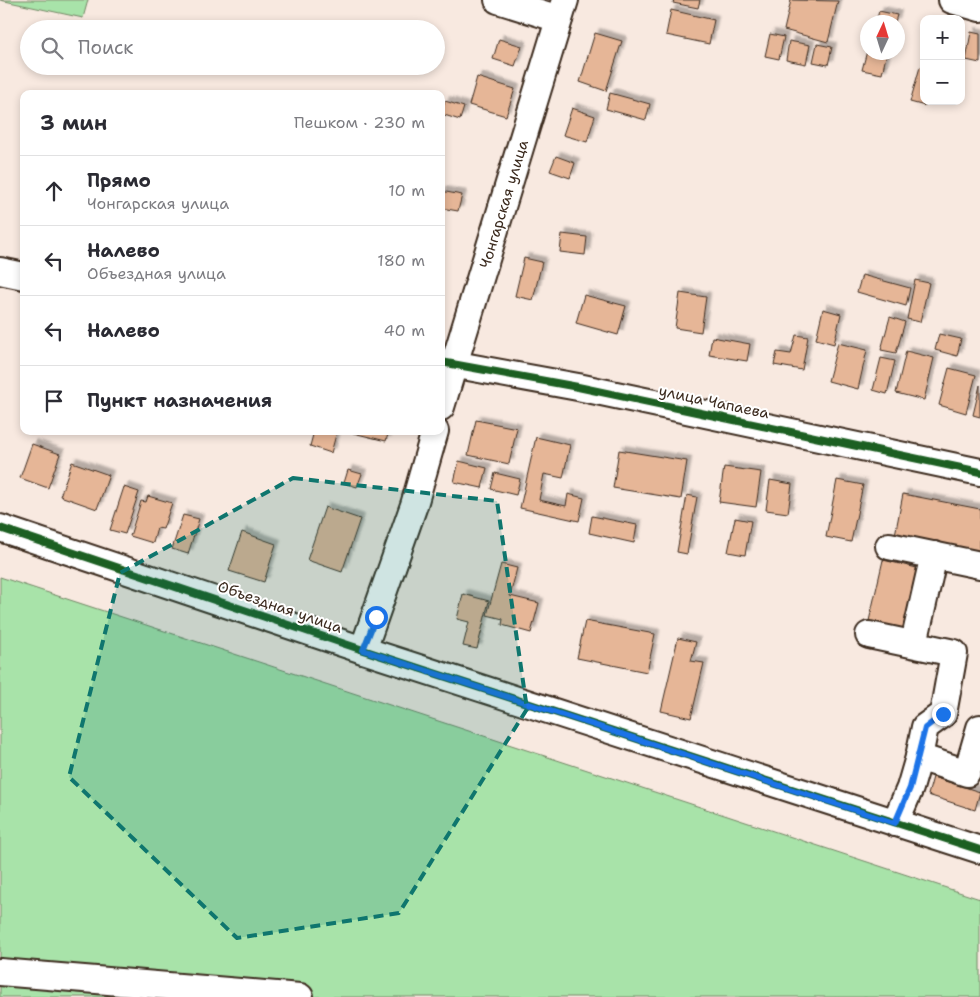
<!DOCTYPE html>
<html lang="ru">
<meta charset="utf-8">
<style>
body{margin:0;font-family:"Shantell Sans",sans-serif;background:#f7f7f7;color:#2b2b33}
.controls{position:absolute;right:15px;top:15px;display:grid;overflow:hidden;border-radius:10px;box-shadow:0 2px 8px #0003}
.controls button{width:45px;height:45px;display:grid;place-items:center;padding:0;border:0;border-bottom:1px solid #e1e1e2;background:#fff;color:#2b2b33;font:25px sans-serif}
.compass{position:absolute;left:860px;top:15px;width:45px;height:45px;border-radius:50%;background:#fff;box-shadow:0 2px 8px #0003;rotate:4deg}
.stop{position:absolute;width:15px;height:15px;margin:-11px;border:4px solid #1a73e8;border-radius:50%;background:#fff}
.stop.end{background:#1a73e8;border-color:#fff;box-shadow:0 1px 5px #0008}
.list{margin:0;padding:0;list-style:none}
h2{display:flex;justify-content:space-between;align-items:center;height:65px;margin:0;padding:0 20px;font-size:21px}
h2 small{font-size:16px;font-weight:400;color:#7c7c81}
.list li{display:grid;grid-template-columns:32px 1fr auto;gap:15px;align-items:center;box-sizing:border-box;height:70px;padding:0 20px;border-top:1px solid #e1e1e2}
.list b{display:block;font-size:19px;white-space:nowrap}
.list p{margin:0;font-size:16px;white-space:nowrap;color:#7c7c81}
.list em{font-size:16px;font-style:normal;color:#7c7c81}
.icon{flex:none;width:28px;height:28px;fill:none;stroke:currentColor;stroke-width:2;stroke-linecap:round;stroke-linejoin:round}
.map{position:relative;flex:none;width:980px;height:997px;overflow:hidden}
.search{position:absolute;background:#fff;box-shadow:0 2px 8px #0003;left:20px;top:20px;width:425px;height:55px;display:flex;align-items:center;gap:12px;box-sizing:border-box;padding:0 18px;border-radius:28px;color:#7c7c81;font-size:19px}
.panel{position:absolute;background:#fff;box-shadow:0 2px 8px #0003;left:20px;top:90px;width:425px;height:345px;border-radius:10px}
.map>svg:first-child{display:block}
</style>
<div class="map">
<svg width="980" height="997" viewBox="0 0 980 997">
<defs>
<filter id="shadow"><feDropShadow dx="4.5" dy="-4.5" stdDeviation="1" flood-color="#0004"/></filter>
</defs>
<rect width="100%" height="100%" fill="#f8e9e0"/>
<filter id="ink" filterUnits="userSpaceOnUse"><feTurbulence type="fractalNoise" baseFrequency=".02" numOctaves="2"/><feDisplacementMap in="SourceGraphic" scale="10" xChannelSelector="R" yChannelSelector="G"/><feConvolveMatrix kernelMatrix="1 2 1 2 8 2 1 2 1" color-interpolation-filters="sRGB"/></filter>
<g filter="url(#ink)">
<g fill="#a8e3a9" stroke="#728664">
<polygon points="0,0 88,0 83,18"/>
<polygon points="0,577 980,899 980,997 0,997"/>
</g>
<g fill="#e6b697" stroke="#3b2a1e" filter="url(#shadow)">
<polygon points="674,0 700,0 698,8 673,3"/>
<polygon points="791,0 838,1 828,42 784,30"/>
<polygon points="671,10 714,20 709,44 666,35"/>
<polygon points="879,11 897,15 895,22 876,22"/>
<polygon points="971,32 980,34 980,63 966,60"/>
<polygon points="595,33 622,41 606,91 580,82"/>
<polygon points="770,34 784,37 779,59 765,56"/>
<polygon points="499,39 522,46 515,66 493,59"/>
<polygon points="789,41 810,45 806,64 786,60"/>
<polygon points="817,44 832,47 828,65 813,62"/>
<polygon points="868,47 868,52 887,52 882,74 862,70"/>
<polygon points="920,67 924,68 925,106 910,102"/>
<polygon points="477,77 515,89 506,116 469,105"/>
<polygon points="610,93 650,104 646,120 606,109"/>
<polygon points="445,101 464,107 460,120 441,114"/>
<polygon points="572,108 595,116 587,142 563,135"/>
<polygon points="556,156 575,163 570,178 550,171"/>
<polygon points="441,191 462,195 458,211 441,208"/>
<polygon points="562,234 587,237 585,255 560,252"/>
<polygon points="524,258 542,262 533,300 515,296"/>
<polygon points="862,275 910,288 906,306 857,292"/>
<polygon points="915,280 929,283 920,322 907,319"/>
<polygon points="680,293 706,297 701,332 675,328"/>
<polygon points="584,295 626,306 618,335 576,323"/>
<polygon points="823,309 841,314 834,344 816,339"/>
<polygon points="890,317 905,322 896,353 881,350"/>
<polygon points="939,334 961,339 957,356 935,350"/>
<polygon points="796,335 808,337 802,370 774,365 777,352 791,354"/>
<polygon points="712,337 750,344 747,361 709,355"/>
<polygon points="838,343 867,350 858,389 828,381"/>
<polygon points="906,351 934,358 924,400 896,393"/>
<polygon points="881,358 895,361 887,394 873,390"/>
<polygon points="949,368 976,375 966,413 939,405"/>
<polygon points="980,385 980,417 973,415"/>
<polygon points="476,420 517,428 509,464 468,455"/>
<polygon points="314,431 337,431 331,453 310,446"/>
<polygon points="345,431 389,431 386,441"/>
<polygon points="536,437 570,445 563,478 544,474 539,500 566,506 568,494 584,498 579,521 520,508"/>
<polygon points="32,444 60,454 48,488 20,478"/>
<polygon points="619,450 687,461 681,499 613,488"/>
<polygon points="459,461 487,468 482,488 454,482"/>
<polygon points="72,462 109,475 97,509 60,496"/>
<polygon points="724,467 761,472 756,507 719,502"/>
<polygon points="348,470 362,474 357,487 344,483"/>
<polygon points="495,473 520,479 516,495 491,489"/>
<polygon points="770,480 792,484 788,513 766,510"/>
<polygon points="837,480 863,485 851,542 826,537"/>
<polygon points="124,487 139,492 125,534 110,530"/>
<polygon points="903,494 980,509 980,551 895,535"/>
<polygon points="687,495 697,497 687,554 677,552"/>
<polygon points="148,496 172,503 163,529 157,528 153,543 130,536 141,501 146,502"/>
<polygon points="325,507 360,519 342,572 307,560"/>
<polygon points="183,515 199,519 188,554 172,549"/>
<polygon points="592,516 637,525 634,543 589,533"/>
<polygon points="735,518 751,521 745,555 728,552"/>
<polygon points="242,532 276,544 264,582 229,571"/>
<polygon points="883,560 917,568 903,629 869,621"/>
<polygon points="501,564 517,568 510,596 539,603 531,633 502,625 503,619 487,615"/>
<polygon points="463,594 489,601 477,649 463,646 469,622 457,619"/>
<polygon points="585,621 655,634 647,672 577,658"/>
<polygon points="678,638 696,642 691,661 704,663 691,718 661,711"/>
<polygon points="933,777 980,792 975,810 928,795"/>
</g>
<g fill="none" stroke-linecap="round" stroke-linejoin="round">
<defs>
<g id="minor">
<polyline points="498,0 559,19"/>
<polyline points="952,0 980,8"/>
<polyline points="0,271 24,276"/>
<polyline points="441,362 578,387 980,472"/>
<polyline points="441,407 565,0"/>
<polyline points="0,528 363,650 980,850"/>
<polyline points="889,546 980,565"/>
<polyline points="869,635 954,653 943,714 925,727 919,757"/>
<polyline points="914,643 934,555"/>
<polyline points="363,650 414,505 435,431"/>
<polyline points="895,823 910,788 919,757 967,773 980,728"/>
<polyline points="0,972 300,997"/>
</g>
</defs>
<use href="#minor" stroke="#3b2a1e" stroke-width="30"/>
<use href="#minor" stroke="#fff" stroke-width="26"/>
<defs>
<g id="cycleway">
<polyline points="441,362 578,387 980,472"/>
<polyline points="0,528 363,650 980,850"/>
</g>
</defs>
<use href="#cycleway" stroke="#fff" stroke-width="11"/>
<use href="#cycleway" stroke="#1b5e20" stroke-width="8"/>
</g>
</g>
<g fill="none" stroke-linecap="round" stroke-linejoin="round" filter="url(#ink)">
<polyline stroke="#1a73e8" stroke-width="6" points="376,617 363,650 895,823 910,788 925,728 943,714"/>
</g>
<path fill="#0f766e" fill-opacity="0.2" stroke="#0f766e" stroke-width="4" stroke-dasharray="10 6" stroke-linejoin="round" d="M 293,478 L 497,501 L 527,709 L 399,913 L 237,938 L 69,777 L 120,573 Z"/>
<g text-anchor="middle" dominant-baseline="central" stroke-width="4" stroke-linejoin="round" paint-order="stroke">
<g font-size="15" fill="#3b2a1e" stroke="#fff">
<text transform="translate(504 204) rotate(-73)">Чонгарская улица</text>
<text transform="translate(714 402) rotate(12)">улица Чапаева</text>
<text transform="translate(280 607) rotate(19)">Объездная улица</text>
</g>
</g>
</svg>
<div class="controls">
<button>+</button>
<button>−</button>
</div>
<svg class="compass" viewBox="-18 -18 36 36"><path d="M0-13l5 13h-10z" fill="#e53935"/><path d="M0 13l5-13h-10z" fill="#7c7c81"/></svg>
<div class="stop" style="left:376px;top:617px"></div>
<div class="stop end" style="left:943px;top:714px"></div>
<div class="search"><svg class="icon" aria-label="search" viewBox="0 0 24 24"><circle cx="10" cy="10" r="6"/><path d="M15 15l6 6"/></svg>Поиск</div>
<section class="panel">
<h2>3 мин<small>Пешком · 230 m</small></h2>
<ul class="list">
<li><svg class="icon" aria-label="ahead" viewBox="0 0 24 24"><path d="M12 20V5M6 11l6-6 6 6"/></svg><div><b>Прямо</b><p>Чонгарская улица</p></div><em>10 m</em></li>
<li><svg class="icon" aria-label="left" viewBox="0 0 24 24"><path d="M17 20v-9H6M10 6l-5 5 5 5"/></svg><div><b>Налево</b><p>Объездная улица</p></div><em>180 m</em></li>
<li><svg class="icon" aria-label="left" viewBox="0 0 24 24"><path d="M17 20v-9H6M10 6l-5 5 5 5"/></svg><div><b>Налево</b></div><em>40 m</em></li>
<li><svg class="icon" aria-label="arrive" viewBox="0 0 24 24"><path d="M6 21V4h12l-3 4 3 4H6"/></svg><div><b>Пункт назначения</b></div></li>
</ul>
</section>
</div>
